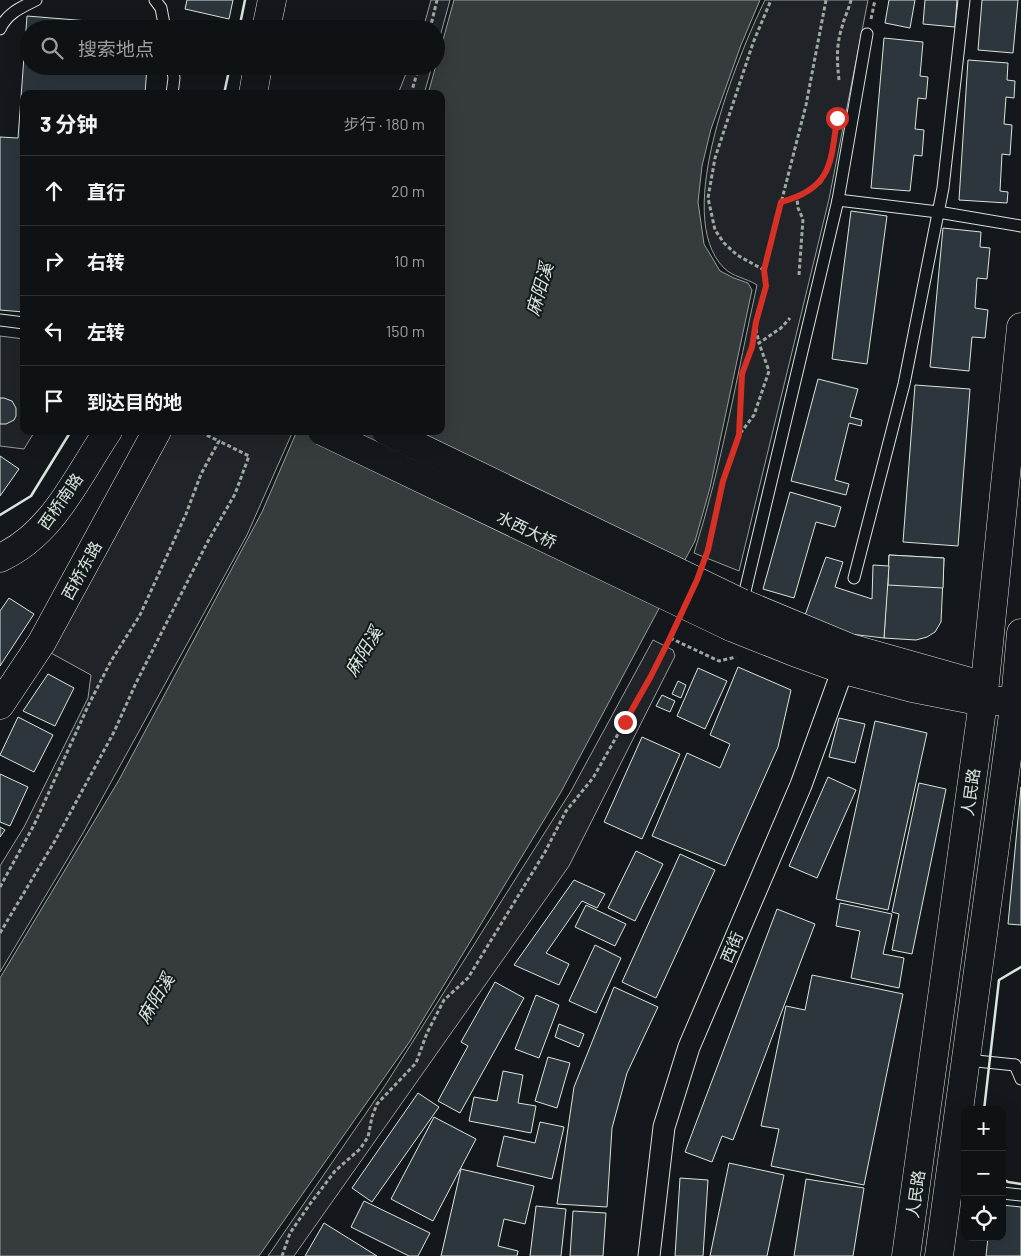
<!DOCTYPE html>
<html lang="zh">
<meta charset="utf-8">
<style>
body{margin:0;font-family:Barlow,"Noto Sans SC",sans-serif;background:#1d2022;color:#f1f3f6}
.controls{position:absolute;right:15px;bottom:15px;display:grid;overflow:hidden;border-radius:10px;box-shadow:0 5px 20px #0002}
.controls button{width:45px;height:45px;display:grid;place-items:center;padding:0;border:0;border-bottom:1px solid #2f3234;background:#0f1215;color:#f1f3f6;font:25px sans-serif}
.stop{position:absolute;width:15px;height:15px;margin:-11px;border:4px solid #d93025;border-radius:50%;background:#fff}
.stop.end{background:#d93025;border-color:#fff;box-shadow:0 1px 5px #0008}
.list{margin:0;padding:0;list-style:none}
h2{display:flex;justify-content:space-between;align-items:center;height:65px;margin:0;padding:0 20px;font-size:21px}
h2 small{font-size:16px;font-weight:400;color:#9b9ea0}
.list li{display:grid;grid-template-columns:32px 1fr auto;gap:15px;align-items:center;box-sizing:border-box;height:70px;padding:0 20px;border-top:1px solid #2f3234}
.list b{display:block;font-size:19px;white-space:nowrap}
.list em{font-size:16px;font-style:normal;color:#9b9ea0}
.icon{flex:none;width:28px;height:28px;fill:none;stroke:currentColor;stroke-width:2;stroke-linecap:round;stroke-linejoin:round}
.map{position:relative;flex:none;width:1021px;height:1256px;overflow:hidden}
.search{position:absolute;background:#0f1215;box-shadow:0 5px 20px #0002;left:20px;top:20px;width:425px;height:55px;display:flex;align-items:center;gap:12px;box-sizing:border-box;padding:0 18px;border-radius:28px;color:#9b9ea0;font-size:19px}
.panel{position:absolute;background:#0f1215;box-shadow:0 5px 20px #0002;left:20px;top:90px;width:425px;height:345px;border-radius:10px}
.map>svg:first-child{display:block}
</style>
<div class="map">
<svg width="1021" height="1256" viewBox="0 0 1021 1256">
<rect width="100%" height="100%" fill="#14181c"/>
<g fill="#202428" stroke="#939e99">
<polygon points="431,0 450,0 436,51 436,29 423,29"/>
<path d="M 765,0 L 868,0 L 829,199 L 739,571 L 694,553 C 722,465 737,375 757,285 C 746,278 733,277 724,268 C 671,215 738,56 765,0 Z"/>
<polygon points="409,66 432,66 424,94 398,94"/>
<polygon points="0,336 24,339 24,431 35,431 24,449 0,446"/>
<polygon points="168,431 293,431 247,535 83,833 0,972 0,866 24,827 88,698 91,675 51,653 60,635"/>
<polygon points="653,640 673,650 675,656 569,866 294,1256 268,1256 386,1084 571,791"/>
</g>
<polygon fill="#363b3e" stroke="#939e99" points="454,0 760,0 741,45 711,129 702,166 698,202 704,244 720,271 734,278 748,283 752,290 710,488 695,541 561,792 410,1041 259,1256 0,1256 0,978 119,780 262,512 297,431 441,431 441,94 428,94"/>
<g fill="#2c363c" stroke="#d8e6dc">
<polygon points="187,0 233,0 229,19 185,9"/>
<polygon points="889,0 915,0 910,28 885,23"/>
<polygon points="925,0 957,0 955,27 923,24"/>
<polygon points="982,0 1018,0 1013,53 978,50"/>
<polygon points="27,16 150,26 150,29 29,29 29,66 147,66 145,94 24,94 24,312 0,310 0,137 18,138"/>
<polygon points="884,38 923,42 920,76 928,77 926,99 918,98 915,129 924,130 922,156 914,155 910,191 871,188"/>
<polygon points="968,60 1008,63 1007,80 1015,81 1014,98 1006,97 1004,124 1012,125 1010,155 1002,154 1000,191 1008,192 1007,203 959,200"/>
<polygon points="851,211 887,216 867,364 832,359"/>
<polygon points="943,228 981,232 980,247 990,248 987,279 977,278 975,308 988,310 985,338 972,337 969,371 930,367"/>
<polygon points="818,379 858,389 850,417 862,420 861,426 849,423 835,480 849,484 846,495 791,481"/>
<polygon points="915,385 970,389 958,546 903,542"/>
<polygon points="0,398 4,398 12,401 16,408 16,416 14,420 6,424 0,424"/>
<polygon points="0,456 19,469 0,496"/>
<polygon points="790,492 841,507 835,527 816,522 794,598 763,589"/>
<polygon points="889,555 944,558 941,622 935,632 927,637 916,640 884,638"/>
<polygon points="889,555 944,558 943,588 888,585"/>
<polygon points="826,557 843,562 835,587 872,599 873,565 889,566 884,638 850,634 804,618"/>
<polygon points="9,598 34,614 0,666 0,611"/>
<polygon points="738,667 791,690 778,747 725,866 652,836 687,753 720,768 730,744 710,735"/>
<polygon points="698,668 727,681 705,729 677,716"/>
<polygon points="48,674 74,688 55,726 23,711"/>
<polygon points="678,681 686,685 681,698 672,694"/>
<polygon points="662,695 675,701 670,712 656,706"/>
<polygon points="18,717 53,735 34,772 0,755"/>
<polygon points="839,718 865,724 855,763 829,757"/>
<polygon points="875,721 927,733 888,910 836,899"/>
<polygon points="642,737 680,754 642,839 604,822"/>
<polygon points="0,774 28,787 10,826 0,822"/>
<polygon points="828,777 856,790 817,878 789,866"/>
<polygon points="919,783 946,789 912,954 892,950 899,914 892,912"/>
<polygon points="1021,787 1021,925 1008,924"/>
<polygon points="0,827 5,830 0,837"/>
<polygon points="636,851 663,864 635,921 608,908"/>
<polygon points="680,854 715,870 656,998 622,982"/>
<polygon points="574,880 605,894 597,908 582,901 546,953 569,964 559,985 514,965"/>
<polygon points="840,903 892,914 883,954 904,958 899,988 851,978 860,931 836,926"/>
<polygon points="586,905 626,924 615,946 575,927"/>
<polygon points="777,909 815,924 733,1140 722,1136 712,1162 685,1152"/>
<polygon points="595,945 621,958 596,1013 569,1001"/>
<polygon points="812,975 903,994 864,1185 771,1166 779,1129 761,1126 786,1006 805,1010"/>
<polygon points="495,982 524,998 460,1113 438,1101 468,1046 461,1042"/>
<polygon points="614,987 658,1007 627,1073 612,1128 607,1207 557,1204 574,1087"/>
<polygon points="536,995 559,1005 539,1058 515,1049"/>
<polygon points="559,1024 584,1034 579,1047 555,1037"/>
<polygon points="548,1057 570,1063 557,1108 535,1101"/>
<polygon points="503,1071 523,1075 518,1103 536,1106 531,1133 469,1121 474,1097 497,1101"/>
<polygon points="418,1093 439,1107 372,1202 352,1188"/>
<polygon points="434,1117 476,1139 433,1221 391,1199"/>
<polygon points="540,1122 564,1127 552,1179 497,1166 504,1136 535,1143"/>
<polygon points="729,1163 784,1175 767,1256 710,1256"/>
<polygon points="461,1169 534,1186 525,1224 504,1219 498,1246 518,1251 517,1256 441,1256"/>
<polygon points="680,1178 708,1180 703,1256 675,1256"/>
<polygon points="806,1179 864,1188 853,1256 794,1256"/>
<polygon points="364,1201 430,1233 418,1256 409,1256 351,1227"/>
<polygon points="1002,1205 1021,1207 1021,1256 986,1256 988,1237 1002,1237"/>
<polygon points="536,1206 566,1209 561,1256 530,1256"/>
<polygon points="573,1211 606,1213 603,1256 570,1256"/>
<polygon points="324,1223 377,1256 305,1256"/>
</g>
<g fill="none" stroke-linecap="round" stroke-linejoin="round">
<defs>
<g id="service">
<polyline points="155,0 161,8 165,29"/>
<path d="M 0,29 C 7,13 22,7 36,0"/>
<polyline points="172,66 174,78 172,94"/>
<polyline points="838,200 938,212 1021,226"/>
<polyline points="0,320 24,323"/>
<polyline points="854,578 904,384 943,188 964,0"/>
<polyline points="742,604 838,200 867,34"/>
<polyline points="967,1060 1015,1065"/>
<polyline points="1015,1065 1021,1079"/>
<polyline points="1002,1193 1021,1195"/>
</g>
<polyline id="minor" points="649,1256 664,1127 689,1047 801,785 848,655"/>
<g id="secondary">
<polyline points="266,29 272,0"/>
<polyline points="253,94 258,66"/>
<path d="M 0,558 C 53,534 77,477 108,431"/>
<polyline points="742,603 850,648 974,683"/>
<polyline points="731,627 794,652 844,670 912,688 983,702 1015,700"/>
<polyline points="0,705 42,642 157,431"/>
</g>
<g id="trunk">
<polyline points="906,1256 983,702 1021,327"/>
<polyline points="939,1256 1015,700 1021,633"/>
</g>
</defs>
<use href="#service" stroke="#d8e6dc" stroke-width="13"/>
<use href="#minor" stroke="#d8e6dc" stroke-width="23"/>
<use href="#secondary" stroke="#d8e6dc" stroke-width="29"/>
<use href="#trunk" stroke="#d8e6dc" stroke-width="29"/>
<g stroke="#9da8a2" stroke-width="3" stroke-dasharray="4 2.5" stroke-linecap="butt">
<polyline points="871,19 875,0"/>
<polyline points="430,29 437,0"/>
<path d="M 839,80 C 837,62 836,45 842,27 C 844,18 849,9 851,0"/>
<polyline points="411,94 419,66"/>
<polyline points="781,202 797,198"/>
<polyline points="764,270 806,105 826,0"/>
<polyline points="799,275 803,219 798,208 797,198 815,187 822,181"/>
<polyline points="756,329 759,343"/>
<polyline points="739,435 742,374 752,347 756,322 767,285 764,270 737,255 724,243 715,230 708,198 715,158 753,43 771,0"/>
<polyline points="705,558 723,481 739,435 754,415 769,371 759,343 781,328 790,318"/>
<polyline points="670,638 719,661 736,657"/>
<polyline points="0,887 34,825 89,704 111,661 140,615 186,514 201,474 219,441 202,433 203,431"/>
<polyline points="0,933 56,839 114,732 136,683 207,543 235,494 249,456 219,441"/>
<polyline points="282,1256 290,1233 310,1204 335,1171 360,1149 368,1137 372,1117 377,1104 416,1063 427,1033 444,1000 468,978 545,852 566,811 593,778 651,676 675,628"/>
</g>
<use href="#service" stroke="#14181c" stroke-width="11"/>
<use href="#minor" stroke="#14181c" stroke-width="21"/>
<use href="#secondary" stroke="#14181c" stroke-width="28"/>
<use href="#trunk" stroke="#14181c" stroke-width="28"/>
<defs>
<g id="secondary-bridge">
<polyline points="322,431 731,627"/>
<polyline points="386,431 742,603"/>
</g>
</defs>
<use href="#secondary-bridge" stroke="#d8e6dc" stroke-width="29" stroke-linecap="butt"/>
<use href="#secondary-bridge" stroke="#14181c" stroke-width="28"/>
<g stroke="#d8e6dc" stroke-width="2.5">
<polyline points="239,29 245,0"/>
<polyline points="224,94 230,66"/>
<polyline points="0,515 31,496 71,431"/>
<polyline points="984,1110 999,980 1021,967"/>
<polyline points="1002,1178 1008,1182 1021,1184"/>
</g>
</g>
<g fill="none" stroke-linecap="round" stroke-linejoin="round">
<path stroke="#d93025" stroke-width="6" d="M 625,722 L 651,676 L 670,638 L 697,580 L 708,550 L 723,481 L 739,435 L 742,374 L 752,347 L 756,322 L 766,286 L 764,270 L 781,202 C 831,189 831,164 837,118"/>
</g>
<g text-anchor="middle" dominant-baseline="central" stroke-width="4" stroke-linejoin="round" paint-order="stroke">
<g font-size="16" fill="#d8e6dc" stroke="#14181c">
<text transform="translate(60 501) rotate(-55)">西桥南路</text>
<text transform="translate(527 529) rotate(26)">水西大桥</text>
<text transform="translate(81 570) rotate(-61)">西桥东路</text>
<text transform="translate(970 792) rotate(-82)">人民路</text>
<text transform="translate(731 947) rotate(-67)">西街</text>
<text transform="translate(915 1194) rotate(-82)">人民路</text>
</g>
<g font-size="18" font-style="italic" fill="#d8e6dc" stroke="#14181c">
<text transform="translate(539 289) rotate(-74)">麻阳溪</text>
<text transform="translate(363 651) rotate(-59)">麻阳溪</text>
<text transform="translate(155 998) rotate(-59)">麻阳溪</text>
</g>
</g>
</svg>
<div class="controls">
<button>+</button>
<button>−</button>
<button><svg class="icon" aria-label="locate" viewBox="0 0 24 24"><circle cx="12" cy="12" r="6"/><path d="M12 2v4M12 18v4M2 12h4M18 12h4"/></svg></button>
</div>
<div class="stop" style="left:837px;top:118px"></div>
<div class="stop end" style="left:625px;top:722px"></div>
<div class="search"><svg class="icon" aria-label="search" viewBox="0 0 24 24"><circle cx="10" cy="10" r="6"/><path d="M15 15l6 6"/></svg>搜索地点</div>
<section class="panel">
<h2>3 分钟<small>步行 · 180 m</small></h2>
<ul class="list">
<li><svg class="icon" aria-label="ahead" viewBox="0 0 24 24"><path d="M12 20V5M6 11l6-6 6 6"/></svg><div><b>直行</b></div><em>20 m</em></li>
<li><svg class="icon" aria-label="right" viewBox="0 0 24 24"><path d="M7 20v-9h11M14 6l5 5-5 5"/></svg><div><b>右转</b></div><em>10 m</em></li>
<li><svg class="icon" aria-label="left" viewBox="0 0 24 24"><path d="M17 20v-9H6M10 6l-5 5 5 5"/></svg><div><b>左转</b></div><em>150 m</em></li>
<li><svg class="icon" aria-label="arrive" viewBox="0 0 24 24"><path d="M6 21V4h12l-3 4 3 4H6"/></svg><div><b>到达目的地</b></div></li>
</ul>
</section>
</div>
